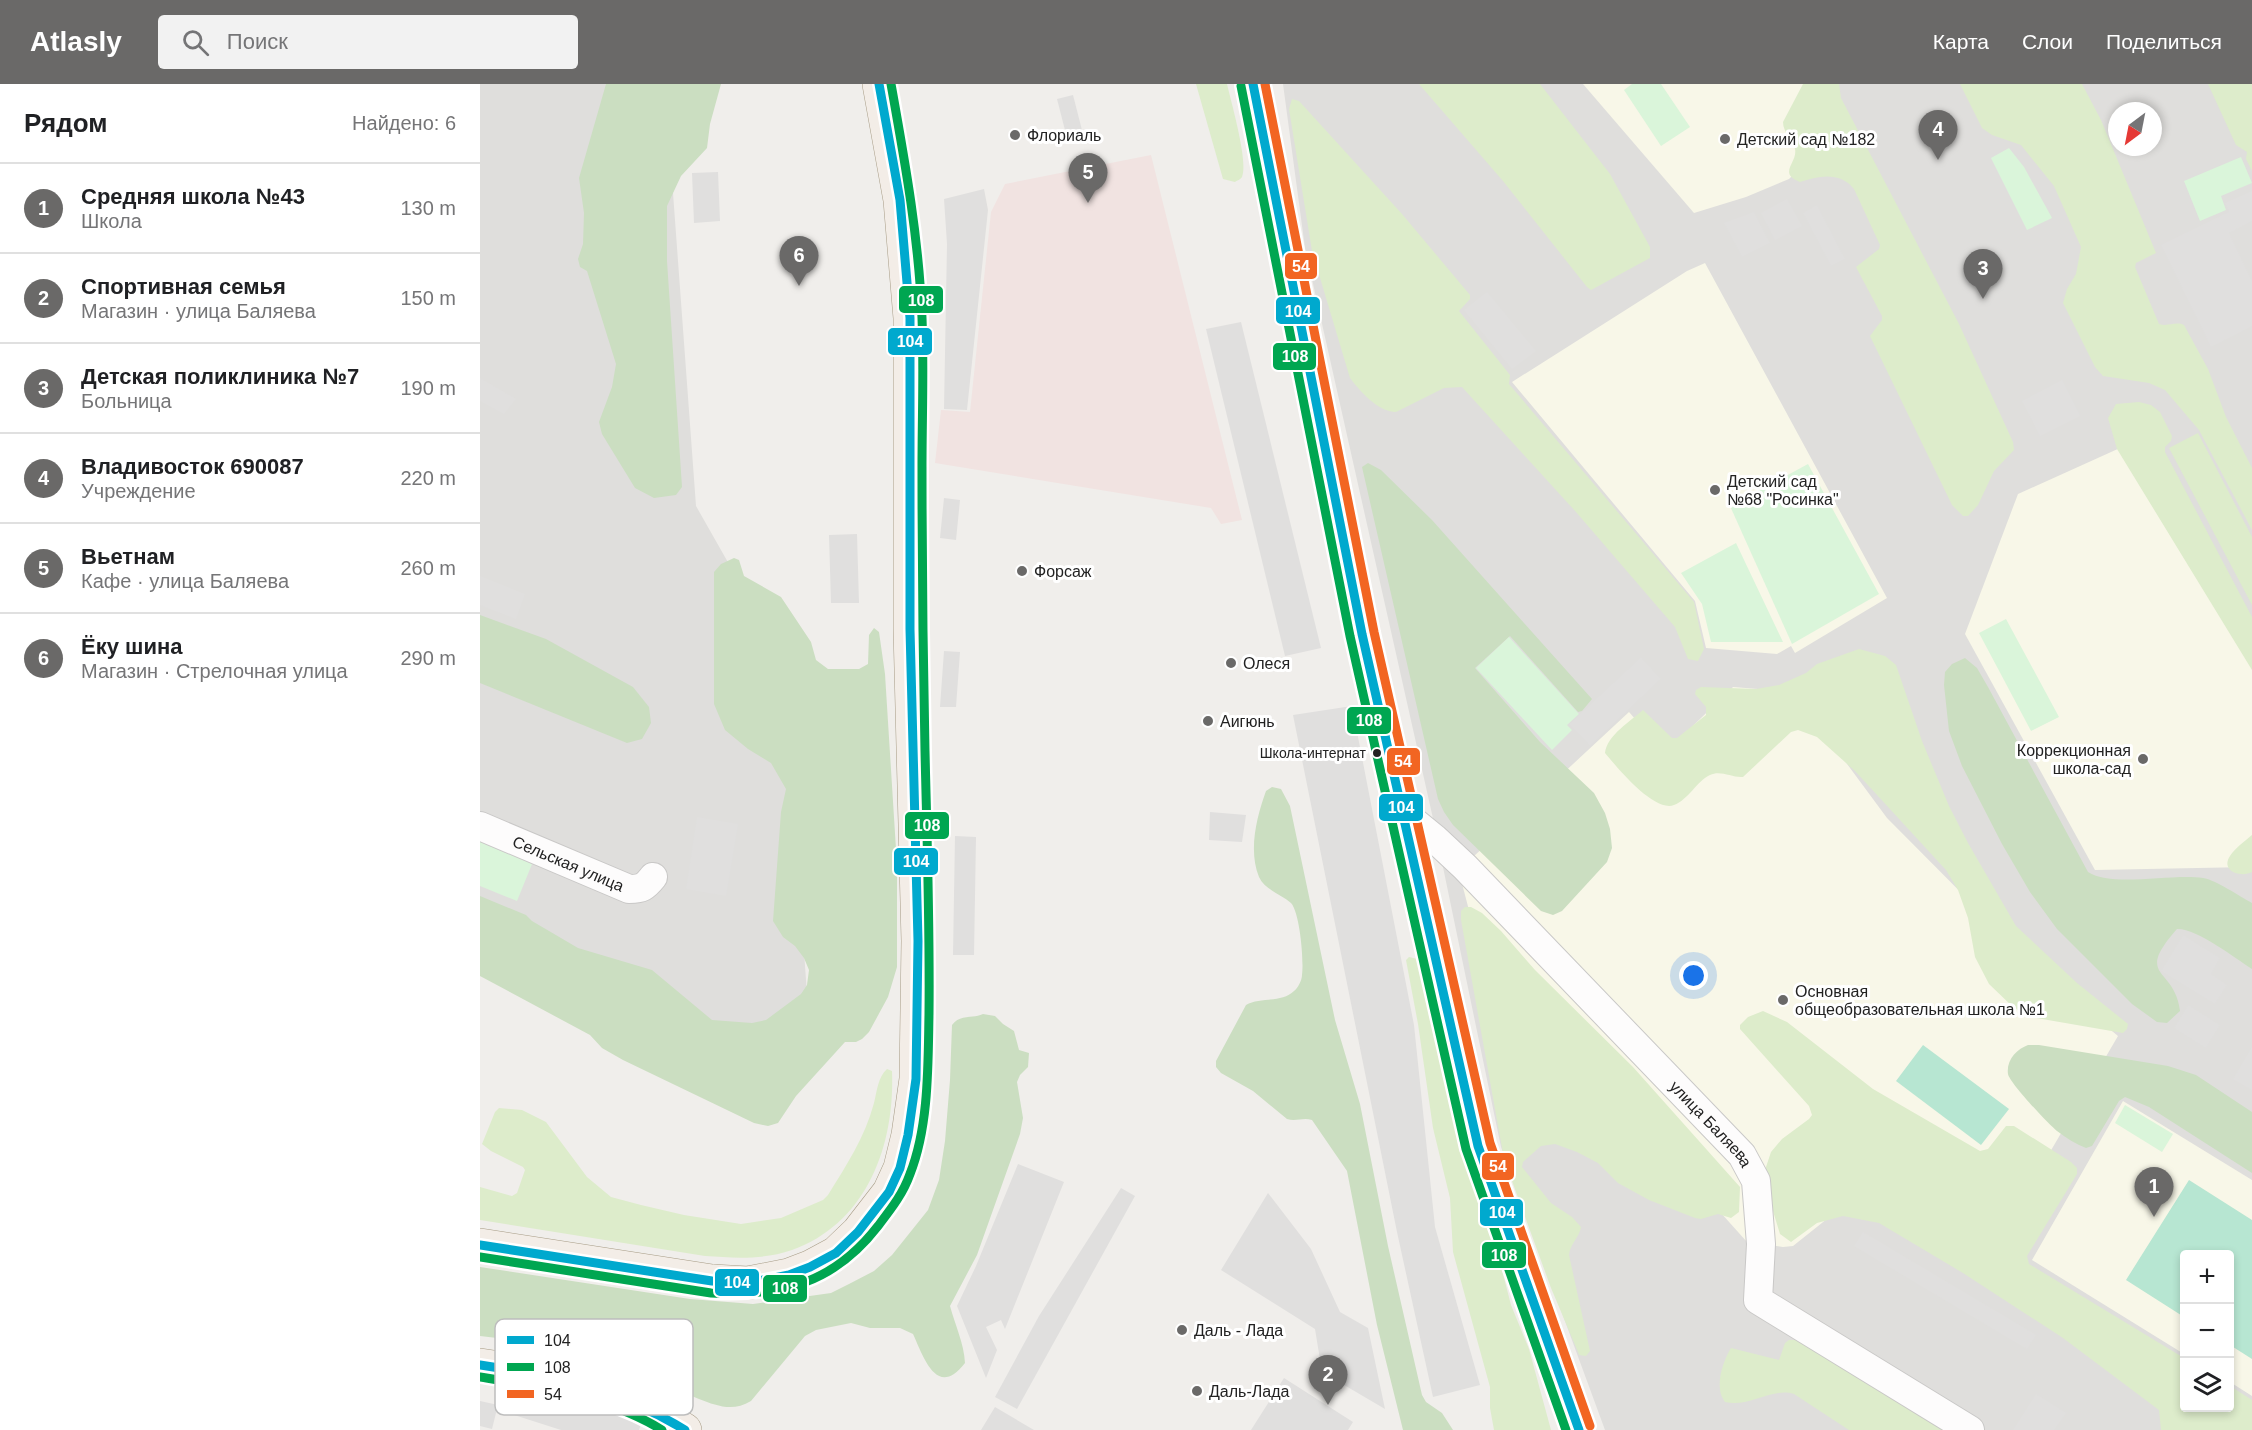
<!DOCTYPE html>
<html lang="ru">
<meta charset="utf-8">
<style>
body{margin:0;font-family:Helvetica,sans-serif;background:#f2f2f2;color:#202124}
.controls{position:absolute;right:18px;bottom:18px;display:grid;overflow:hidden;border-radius:6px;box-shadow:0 3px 9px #0003}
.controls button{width:54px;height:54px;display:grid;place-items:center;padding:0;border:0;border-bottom:2px solid #e0e0e0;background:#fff;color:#202124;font:30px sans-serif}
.compass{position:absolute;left:1628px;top:18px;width:54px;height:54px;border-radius:50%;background:#fff;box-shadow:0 3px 9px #0003;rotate:212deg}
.you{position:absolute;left:1214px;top:892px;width:21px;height:21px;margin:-15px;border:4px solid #fff;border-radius:50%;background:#1a73e8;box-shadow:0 0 0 9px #1a73e833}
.badge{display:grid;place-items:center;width:39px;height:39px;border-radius:50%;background:#6a6968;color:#fff;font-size:20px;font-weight:700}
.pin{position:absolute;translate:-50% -50px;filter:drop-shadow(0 2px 3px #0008)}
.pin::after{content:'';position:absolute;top:32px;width:21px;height:18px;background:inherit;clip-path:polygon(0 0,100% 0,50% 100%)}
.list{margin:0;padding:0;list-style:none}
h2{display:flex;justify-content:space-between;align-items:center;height:78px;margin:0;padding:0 24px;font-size:26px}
h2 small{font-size:20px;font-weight:400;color:#757577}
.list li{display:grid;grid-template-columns:39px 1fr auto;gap:18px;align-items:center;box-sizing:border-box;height:90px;padding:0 24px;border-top:2px solid #e0e0e0}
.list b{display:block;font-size:22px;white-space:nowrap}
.list p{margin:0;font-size:20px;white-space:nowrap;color:#757577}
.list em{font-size:20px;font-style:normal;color:#757577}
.icon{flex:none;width:33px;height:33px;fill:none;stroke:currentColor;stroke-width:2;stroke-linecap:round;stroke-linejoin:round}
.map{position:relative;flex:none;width:1772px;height:1346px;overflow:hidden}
header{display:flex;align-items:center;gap:36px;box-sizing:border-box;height:84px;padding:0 30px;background:#6a6968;color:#fff}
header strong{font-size:28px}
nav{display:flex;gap:33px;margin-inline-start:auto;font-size:21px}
.search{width:420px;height:54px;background:#f2f2f2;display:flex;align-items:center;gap:15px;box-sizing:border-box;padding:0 21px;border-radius:6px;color:#757577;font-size:22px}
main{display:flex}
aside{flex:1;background:#fff}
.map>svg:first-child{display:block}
</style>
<header>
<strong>Atlasly</strong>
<div class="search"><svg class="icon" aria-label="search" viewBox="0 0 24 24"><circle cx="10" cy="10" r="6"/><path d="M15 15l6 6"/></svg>Поиск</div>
<nav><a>Карта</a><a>Слои</a><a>Поделиться</a></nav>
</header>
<main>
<aside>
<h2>Рядом<small>Найдено: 6</small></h2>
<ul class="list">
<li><span class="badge">1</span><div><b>Средняя школа №43</b><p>Школа</p></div><em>130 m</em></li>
<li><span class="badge">2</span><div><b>Спортивная семья</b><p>Магазин · улица Баляева</p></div><em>150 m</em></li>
<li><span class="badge">3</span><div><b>Детская поликлиника №7</b><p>Больница</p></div><em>190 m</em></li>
<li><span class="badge">4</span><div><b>Владивосток 690087</b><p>Учреждение</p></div><em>220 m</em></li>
<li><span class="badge">5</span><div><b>Вьетнам</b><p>Кафе · улица Баляева</p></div><em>260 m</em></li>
<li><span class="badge">6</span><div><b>Ёку шина</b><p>Магазин · Стрелочная улица</p></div><em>290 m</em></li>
</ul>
</aside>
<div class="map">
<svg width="1772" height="1346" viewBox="0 0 1772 1346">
<rect width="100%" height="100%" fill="#f0eeeb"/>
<g fill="#dfdedc" fill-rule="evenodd">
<polygon points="0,0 185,0 216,422 304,577 328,925 247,949 0,857"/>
<path d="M 803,0 L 1772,0 L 1772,1346 L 1125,1346 L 1021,1063 L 952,730 L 825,164 ZM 1637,27 L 1673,27 L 1673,63 L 1637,63 ZM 1704,1170 L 1750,1170 L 1750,1324 L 1704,1324 Z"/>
</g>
<polygon fill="#f1e3e1" points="671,71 762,436 741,440 731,424 455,379 461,326 490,328 511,128 525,100"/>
<g fill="#f8f7e8">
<polygon points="1103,0 1349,0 1332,72 1309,95 1266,113 1214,129"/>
<polygon points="1225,179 1407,514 1315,569 1311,562 1297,570 1226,564 1215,517 1032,298 1207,187"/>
<polygon points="1651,359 1772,571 1772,780 1769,783 1615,786 1485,550 1538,410"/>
<polygon points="1253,603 1290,606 1356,665 1407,734 1555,883 1638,952 1502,1184 1367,1119 1313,1162 1303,1163 1267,1158 1241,1129 1021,948 980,792 993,773 1149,628 1185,669"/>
<polygon points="1643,1017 1772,1096 1772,1312 1750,1298 1750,1170 1704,1170 1704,1270 1552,1176"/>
</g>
<g fill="#ddeccb">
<path d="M 716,0 L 747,0 C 751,17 769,80 762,93 C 760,96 758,96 755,98 L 743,95 L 741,88 Z"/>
<polygon points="939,0 1060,0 1130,90 1170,163 1170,174 1111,206 1107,203 1023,97"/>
<path d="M 1323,0 L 1359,0 L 1361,14 L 1479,240 L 1533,358 L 1534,366 L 1514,387 L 1498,421 L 1488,432 L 1483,432 L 1472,421 L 1390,252 L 1402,236 L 1402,232 L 1376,183 L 1399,165 L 1400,161 L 1374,105 C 1360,87 1338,92 1320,98 C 1297,89 1318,79 1315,65 C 1313,55 1303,49 1303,38 Z"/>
<path d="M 1480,0 L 1602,0 L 1621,36 L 1676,169 L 1656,179 L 1655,183 L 1679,240 C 1688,243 1695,237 1704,241 L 1728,285 L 1746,333 L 1772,384 L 1772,446 L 1719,346 L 1685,306 L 1669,299 L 1623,292 L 1615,283 L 1583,219 L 1587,205 L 1596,190 L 1601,163 L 1574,102 L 1541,61 L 1512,51 L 1502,44 Z"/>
<polygon points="1728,0 1772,0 1772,87 1766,75 1767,68 1756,61"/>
<path d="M 812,15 L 819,17 L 922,130 L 990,211 L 990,215 L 979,227 L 1030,291 L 1029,300 L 1214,518 L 1224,565 L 1218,577 L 1208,575 L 1195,543 L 1096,428 L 982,303 L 964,304 L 916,328 C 898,328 880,307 870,294 L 832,167 L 809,25 Z"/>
<polygon points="1659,318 1671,321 1680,328 1692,352 1691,357 1685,363 1685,368 1772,533 1772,586 1637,365 1628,334 1636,320"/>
<polygon points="1718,349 1772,453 1772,521 1689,364"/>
<path d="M 1379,565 L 1405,572 L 1416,581 L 1442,657 L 1469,722 L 1488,759 L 1536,842 L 1597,899 L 1648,940 L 1647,945 L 1643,949 L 1551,933 L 1534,924 L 1509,900 L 1495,873 L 1488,834 L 1478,806 L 1466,786 L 1375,687 L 1337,653 L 1318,646 L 1311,648 L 1263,693 C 1252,694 1241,686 1230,691 C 1217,697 1208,716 1194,721 C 1174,729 1136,682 1125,669 C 1127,651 1151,637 1163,626 L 1192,654 L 1197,654 L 1226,631 L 1226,623 L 1215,610 L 1216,606 L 1221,603 L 1276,605 L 1299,601 L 1326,589 L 1337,580 Z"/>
<path d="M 1772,751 L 1772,788 C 1761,794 1740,787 1750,772 C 1755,764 1765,757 1772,751 Z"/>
<path d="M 985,823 L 991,823 L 1002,829 L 1021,847 L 1055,886 L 1153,983 L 1260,1103 L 1259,1128 L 1251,1134 L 1238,1130 L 1221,1135 L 1215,1134 L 1169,1116 L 1138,1099 L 1118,1079 L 1097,1068 L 1075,1060 L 1061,1062 L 1043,1078 L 1042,1083 L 1071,1119 L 1092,1133 L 1101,1143 C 1099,1154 1090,1160 1089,1171 L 1110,1267 L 1106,1272 L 1099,1271 L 1098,1268 L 1071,1204 L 1024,1075 L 981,836 L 981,827 Z"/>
<polygon points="929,873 942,876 1031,1221 1049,1265 1071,1346 1014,1346 1010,1324 1010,1303 973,1168 970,1114 953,1044 938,940 926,876"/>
<polygon points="1283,927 1307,938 1393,1005 1500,1067 1508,1065 1526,1042 1534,1042 1591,1078 1597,1084 1597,1090 1547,1172 1549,1180 1704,1274 1704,1324 1750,1324 1750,1302 1772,1316 1772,1346 1681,1346 1679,1326 1583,1254 1483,1189 1399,1139 1363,1132 1337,1139 1311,1158 1300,1150 1289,1114 1285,1086 1291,1068 1302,1055 1329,1035 1332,1031 1329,1022 1260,945 1260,941 1268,933"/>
<path d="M 407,985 L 412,987 C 415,1061 387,1139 312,1166 C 284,1176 254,1174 225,1172 L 0,1136 L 0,1103 L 32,1112 L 37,1109 L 45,1086 L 43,1083 L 11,1067 L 2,1060 L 15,1028 L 19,1024 L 42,1026 L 66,1038 L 107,1093 L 131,1113 L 161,1121 L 204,1131 L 261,1140 L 301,1134 L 343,1116 L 348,1111 C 366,1082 385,1053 394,1019 C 397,1007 398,993 407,985 Z"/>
<path d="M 1309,1256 L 1317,1256 L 1468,1346 L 1369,1346 L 1314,1310 C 1292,1303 1269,1324 1245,1318 C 1234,1304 1242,1279 1251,1264 L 1299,1276 L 1305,1259 Z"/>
</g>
<g fill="#cbdec1">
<polygon points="126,0 241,0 230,40 227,64 201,92 187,122 187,177 202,403 196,411 174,414 155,404 122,350 119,338 132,303 136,280 107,187 100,183 98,175 103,160 104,129 99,94"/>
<polygon points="888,379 901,386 952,436 1112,615 1102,627 1098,628 1030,552 995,584 1060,658 1114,709 1125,729 1130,745 1132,764 1127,778 1082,827 1073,831 1061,827 973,741 964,728 958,715 882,383"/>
<polygon points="254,474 259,476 264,492 301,513 331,558 336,576 348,585 379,585 388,580 389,551 394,544 399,548 405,590 417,781 417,883 408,913 389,948 382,955 376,958 365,958 316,1012 298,1039 288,1042 274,1039 143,976 122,964 110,951 0,892 0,812 46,831 52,837 98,864 172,886 232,936 272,939 286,936 321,910 327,901 329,886 324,874 315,862 303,853 293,837 301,728 306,705 291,679 268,665 245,646 234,620 234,488 241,480"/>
<polygon points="0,531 66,555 153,603 169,623 171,639 162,655 147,659 0,599"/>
<path d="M 1485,574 L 1497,584 L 1508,603 L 1608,788 C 1633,804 1692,789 1723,794 C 1736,796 1759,812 1772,819 L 1772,885 C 1755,874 1716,844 1697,845 C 1653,895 1695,882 1700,927 L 1687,939 L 1677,938 L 1652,920 L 1577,845 L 1550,808 L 1522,760 L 1482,682 L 1469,647 L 1464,601 L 1465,588 L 1472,580 Z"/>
<path d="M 792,703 L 801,705 L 810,722 L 855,936 L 880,1020 L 908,1162 L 942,1311 L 946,1318 L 962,1329 L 973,1346 L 923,1346 L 897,1241 L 867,1087 L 832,1036 C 823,1033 816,1038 807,1035 L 773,1007 L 741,989 L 736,983 L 736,977 L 766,921 C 780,913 802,919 814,907 C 818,904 822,896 822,891 C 824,877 820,829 811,819 C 801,810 785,806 779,793 C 768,766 777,732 786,707 Z"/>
<path d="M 503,930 L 515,932 L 523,940 L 534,947 L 539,966 L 549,969 L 548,983 L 540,991 L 537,998 L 543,1034 L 540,1050 L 497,1171 L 470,1222 C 475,1241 484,1259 485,1279 C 457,1315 444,1274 433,1250 L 420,1244 L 390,1244 L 371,1239 L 336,1246 L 325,1252 L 271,1317 C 253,1328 237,1322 219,1315 C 206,1310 195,1302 183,1296 C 171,1289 157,1284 144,1280 C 97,1264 49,1258 0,1252 L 0,1183 L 210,1215 L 273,1220 L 351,1209 L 369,1200 L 394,1187 L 412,1171 L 448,1126 L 459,1096 L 465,1057 L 470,996 L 472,941 C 480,930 492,935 503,930 Z"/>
<path d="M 1548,961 L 1559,961 L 1688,982 L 1716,991 L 1772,1028 L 1772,1089 L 1669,1023 L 1645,1013 L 1639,1017 L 1612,1062 L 1606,1064 C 1596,1060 1586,1054 1577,1047 C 1569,1041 1529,998 1528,990 C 1526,976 1537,965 1548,961 Z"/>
</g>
<g fill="#daf5da">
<polygon points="1152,0 1181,0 1210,43 1181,62 1144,6"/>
<polygon points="1529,64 1544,83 1572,134 1547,146 1511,74"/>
<polygon points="1761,73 1772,99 1741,112 1746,126 1720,137 1704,97"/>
<polygon points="1328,380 1399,510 1312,560 1250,422"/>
<polygon points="1256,459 1303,558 1231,558 1222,520 1201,489"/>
<polygon points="1526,535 1579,633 1551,647 1499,549"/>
<polygon points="1029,553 1099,630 1087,641 1092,646 1072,666 996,584"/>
<polygon points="0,758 52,780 37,817 0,802"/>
<polygon points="1645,1021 1693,1050 1682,1068 1635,1039"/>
</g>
<g fill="#b7e6d2">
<polygon points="1443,961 1529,1025 1501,1061 1416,997"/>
<polygon points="1709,1096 1772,1136 1772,1275 1750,1261 1750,1170 1704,1170 1704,1233 1646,1196"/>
</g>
<g fill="#e0dfde">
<polygon points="593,11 603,50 587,54 577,15"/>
<polygon points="238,88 240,137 214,139 212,89"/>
<polygon points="504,105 508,126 487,326 464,325 467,160 464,115"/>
<polygon points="1772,107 1772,137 1749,149 1772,197 1772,242 1731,263 1681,161 1749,128 1745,119"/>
<polygon points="1307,115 1322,142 1295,156 1281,129"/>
<polygon points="1337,121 1365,175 1351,182 1323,129"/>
<polygon points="1274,128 1290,159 1262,173 1244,139"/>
<polygon points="1007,208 1056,267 1032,285 984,226"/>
<polygon points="761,238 841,564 805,572 726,245"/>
<polygon points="0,294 36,315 24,330 0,317"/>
<polygon points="1582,296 1600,332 1560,352 1542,317"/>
<polygon points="464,414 480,416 476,456 460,454"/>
<polygon points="377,450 379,519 351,519 349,451"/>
<polygon points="0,492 45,510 36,535 0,521"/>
<polygon points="464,567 480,568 476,623 460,623"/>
<polygon points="1161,573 1181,595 1110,662 1089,640"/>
<polygon points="872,622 934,941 955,1143 1000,1301 953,1313 917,1148 813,631"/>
<polygon points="730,728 766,731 762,758 729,756"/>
<polygon points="217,733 258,740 246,812 206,805"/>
<polygon points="475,752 496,753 494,871 473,871"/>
<polygon points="1703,851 1740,874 1731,890 1747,901 1735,920 1681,887"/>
<polygon points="1708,921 1740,941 1726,964 1694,944"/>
<polygon points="1772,963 1772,1006 1753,995"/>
<polygon points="538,1080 584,1098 525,1245 521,1236 506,1243 517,1266 506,1294 477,1222 496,1182"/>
<polygon points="641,1104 655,1112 537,1325 515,1313 559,1232"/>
<polygon points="788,1109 831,1165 860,1228 888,1244 905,1325 842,1288 835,1245 741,1186"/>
<polygon points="1383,1148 1556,1251 1547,1265 1374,1162"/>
<polygon points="804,1294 873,1338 868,1346 771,1346"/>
<polygon points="41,1298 162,1337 159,1346 81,1346 31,1330"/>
<polygon points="1556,1310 1586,1329 1574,1346 1533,1346"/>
<polygon points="0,1317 18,1321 12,1345 0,1342"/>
<polygon points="515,1323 554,1346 501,1346"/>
</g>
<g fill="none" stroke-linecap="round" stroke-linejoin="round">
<defs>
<g id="minor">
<polyline points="773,0 882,550 998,1062 1099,1346"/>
<path id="s1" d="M 921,727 L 954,754 L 985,783 L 1262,1071 L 1276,1097 L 1281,1160 L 1278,1216 L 1490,1346"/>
<path id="s2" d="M 0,742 L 149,805 C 162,805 165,803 173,793"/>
</g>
<g id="major">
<polyline points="0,1161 232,1197 268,1199 309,1191 330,1183 356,1169 378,1148 409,1108 420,1084 428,1051 436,995 438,857 430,545 430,234 420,116 399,0"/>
<path d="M 0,1281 C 68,1291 148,1306 205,1346"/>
</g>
</defs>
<use href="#minor" stroke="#c9c8c7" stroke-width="30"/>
<use href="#major" stroke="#a79c86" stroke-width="34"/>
<use href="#minor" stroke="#fdfcfc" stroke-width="28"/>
<use href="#major" stroke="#f3ede7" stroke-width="33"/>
<defs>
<g id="bus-1">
<polyline points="773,0 882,550 998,1062 1099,1346"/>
<polyline points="0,1161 232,1197 268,1199 309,1191 330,1183 356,1169 378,1148 409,1108 420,1084 428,1051 436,995 438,857 430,545 430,234 420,116 399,0"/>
<path d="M 0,1281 C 72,1292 142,1307 205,1346"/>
</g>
<g id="bus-2">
<polyline points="761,2 870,552 986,1065 1086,1346"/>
<path d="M 0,1173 L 231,1209 C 302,1213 354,1199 398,1142 C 411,1125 423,1110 430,1090 C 449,1042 448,981 449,930 C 450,842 447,755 445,667 C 443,572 442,478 442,383 C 442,333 444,284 442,234 C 439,155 425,78 411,0"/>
<path d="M 0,1293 C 61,1303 129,1313 182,1346"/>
</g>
<polyline id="bus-3" points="785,0 894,548 1010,1059 1110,1342"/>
</defs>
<use href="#bus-1" stroke="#fff" stroke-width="14"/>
<use href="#bus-2" stroke="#fff" stroke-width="14"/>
<use href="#bus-3" stroke="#fff" stroke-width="14"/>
<use href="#bus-1" stroke="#00a9ce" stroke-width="9"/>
<use href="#bus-2" stroke="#00a651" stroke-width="9"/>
<use href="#bus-3" stroke="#f26522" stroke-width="9"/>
</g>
<g fill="#6a6968" stroke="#fff" stroke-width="2">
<circle cx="535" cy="51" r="6"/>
<circle cx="1245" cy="55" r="6"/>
<circle cx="1235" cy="406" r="6"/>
<circle cx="542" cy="487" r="6"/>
<circle cx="751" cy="579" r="6"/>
<circle cx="728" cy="637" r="6"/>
<circle cx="1663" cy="675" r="6"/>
<circle cx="1303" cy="916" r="6"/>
<circle cx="702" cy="1246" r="6"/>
<circle cx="717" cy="1307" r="6"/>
</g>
<circle fill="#222" stroke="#fff" stroke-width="2" cx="897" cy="669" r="5"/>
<g text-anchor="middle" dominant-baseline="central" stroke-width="6" stroke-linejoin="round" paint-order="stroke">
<g font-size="14" fill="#222" stroke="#fff" text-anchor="end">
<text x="886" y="669">Школа-интернат</text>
</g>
<g font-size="16" fill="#222" stroke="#fff" text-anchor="start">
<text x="547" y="51">Флориаль</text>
<text x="1257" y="55">Детский сад №182</text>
<text x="1247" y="397">Детский сад<tspan x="1247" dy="18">№68 "Росинка"</tspan></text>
<text x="554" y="487">Форсаж</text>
<text x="763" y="579">Олеся</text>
<text x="740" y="637">Аигюнь</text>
<text x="1651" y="666" text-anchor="end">Коррекционная<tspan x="1651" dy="18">школа-сад</tspan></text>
<text x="1315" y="907">Основная<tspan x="1315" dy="18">общеобразовательная школа №1</tspan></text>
<text x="714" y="1246">Даль - Лада</text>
<text x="729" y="1307">Даль-Лада</text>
</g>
<g font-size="16" fill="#222" stroke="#fff">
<text stroke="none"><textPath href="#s2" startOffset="96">Сельская улица</textPath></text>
<text stroke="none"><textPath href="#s1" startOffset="441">улица Баляева</textPath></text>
</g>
</g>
<rect x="15" y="1235" width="198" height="96" rx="9" fill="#fff" stroke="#bdbdbd" stroke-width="1.5"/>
<rect x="27" y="1252" width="27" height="8" fill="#00a9ce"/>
<rect x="27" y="1279" width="27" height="8" fill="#00a651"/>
<rect x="27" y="1306" width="27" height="8" fill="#f26522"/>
<g font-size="16" fill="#222">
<text x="64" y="1262">104</text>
<text x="64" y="1289">108</text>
<text x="64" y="1316">54</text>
</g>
<g stroke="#fff" stroke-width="2">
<rect x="804" y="168" width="34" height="28" rx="6" fill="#f26522"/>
<rect x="418" y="201" width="46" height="29" rx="6" fill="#00a651"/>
<rect x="795" y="212" width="46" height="29" rx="6" fill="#00a9ce"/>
<rect x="407" y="243" width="46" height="29" rx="6" fill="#00a9ce"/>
<rect x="792" y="258" width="45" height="29" rx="6" fill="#00a651"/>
<rect x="866" y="622" width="46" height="29" rx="6" fill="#00a651"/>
<rect x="906" y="663" width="35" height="29" rx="6" fill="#f26522"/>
<rect x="898" y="709" width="46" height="29" rx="6" fill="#00a9ce"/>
<rect x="424" y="727" width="46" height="29" rx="6" fill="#00a651"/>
<rect x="413" y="763" width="46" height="29" rx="6" fill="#00a9ce"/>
<rect x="1001" y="1068" width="34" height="29" rx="6" fill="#f26522"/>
<rect x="999" y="1114" width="45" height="29" rx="6" fill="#00a9ce"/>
<rect x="1001" y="1157" width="46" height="28" rx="6" fill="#00a651"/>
<rect x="234" y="1184" width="46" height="29" rx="6" fill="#00a9ce"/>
<rect x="282" y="1190" width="46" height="29" rx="6" fill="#00a651"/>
</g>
<g font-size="16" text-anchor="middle" font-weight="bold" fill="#fff">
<text x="821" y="188">54</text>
<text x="441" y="222">108</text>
<text x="818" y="233">104</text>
<text x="430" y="263">104</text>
<text x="815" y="278">108</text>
<text x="889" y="642">108</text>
<text x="923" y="683">54</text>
<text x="921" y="729">104</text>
<text x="447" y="747">108</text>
<text x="436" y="783">104</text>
<text x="1018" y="1088">54</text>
<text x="1022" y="1134">104</text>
<text x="1024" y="1177">108</text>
<text x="257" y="1204">104</text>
<text x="305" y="1210">108</text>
</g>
</svg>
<div class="controls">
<button>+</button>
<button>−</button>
<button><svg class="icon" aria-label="layers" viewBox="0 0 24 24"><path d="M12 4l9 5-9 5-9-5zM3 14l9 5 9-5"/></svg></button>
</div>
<svg class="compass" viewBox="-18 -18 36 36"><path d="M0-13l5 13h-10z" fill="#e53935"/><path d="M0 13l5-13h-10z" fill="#757577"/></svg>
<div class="you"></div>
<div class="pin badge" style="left:1674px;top:1133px">1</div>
<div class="pin badge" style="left:848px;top:1321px">2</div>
<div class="pin badge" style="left:1503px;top:215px">3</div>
<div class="pin badge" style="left:1458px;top:76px">4</div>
<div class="pin badge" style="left:608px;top:119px">5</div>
<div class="pin badge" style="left:319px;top:202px">6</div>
</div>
</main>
